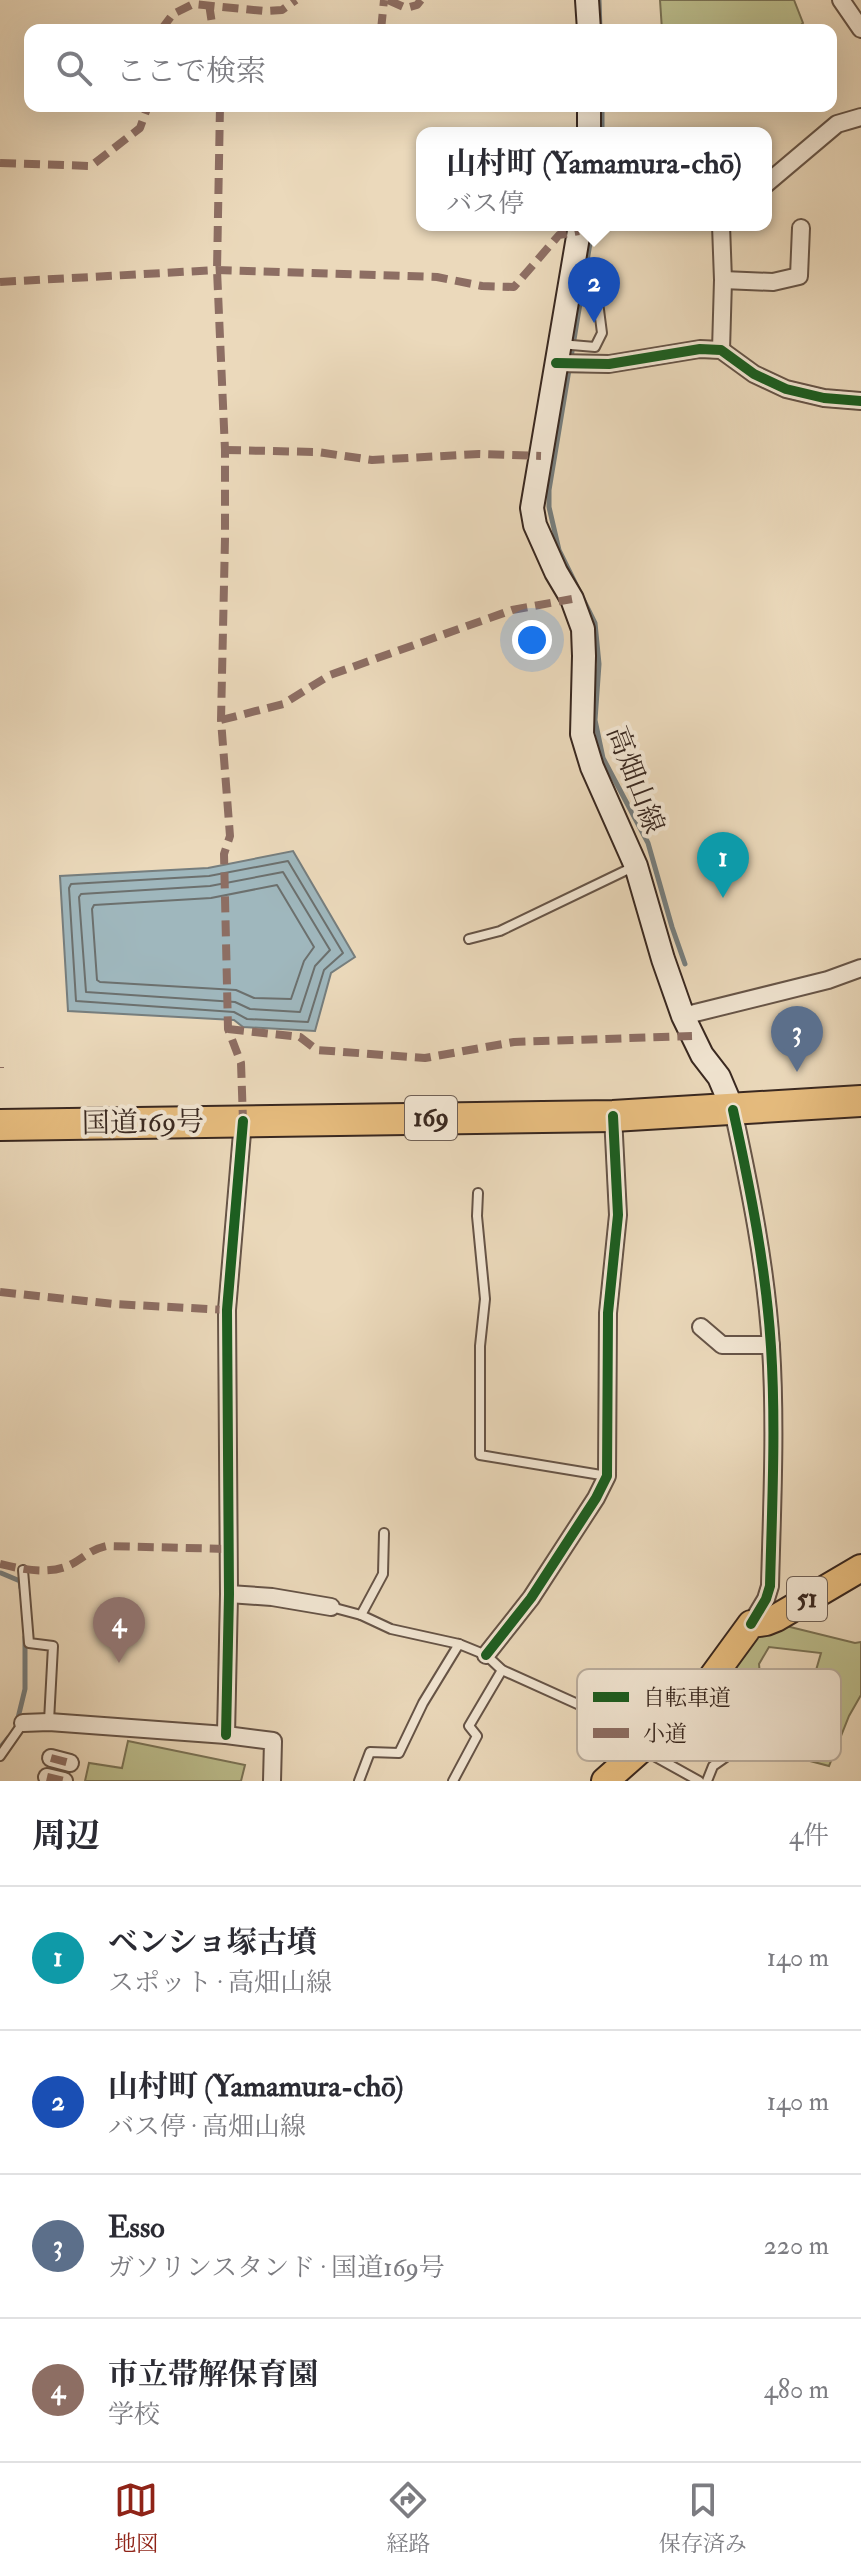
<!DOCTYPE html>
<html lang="ja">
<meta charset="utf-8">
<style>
body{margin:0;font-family:"IM FELL Double Pica","Noto Serif JP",serif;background:#f2f2f3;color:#2b2b33}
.you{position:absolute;left:532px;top:640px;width:28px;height:28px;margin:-20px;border:6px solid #fff;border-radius:50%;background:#1a73e8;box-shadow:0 0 0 12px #1a73e833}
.badge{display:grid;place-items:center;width:52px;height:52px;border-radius:50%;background:#8f2418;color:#fff;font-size:26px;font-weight:700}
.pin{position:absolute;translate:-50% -66px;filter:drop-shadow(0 2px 4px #0008)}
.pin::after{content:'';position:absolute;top:42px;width:28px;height:24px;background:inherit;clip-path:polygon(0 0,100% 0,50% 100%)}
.popup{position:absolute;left:416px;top:127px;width:356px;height:104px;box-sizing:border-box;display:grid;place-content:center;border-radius:16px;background:#fff;filter:drop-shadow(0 2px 6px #0005);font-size:26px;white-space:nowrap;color:#7c7c81}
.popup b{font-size:30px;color:#2b2b33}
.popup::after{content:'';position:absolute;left:50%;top:100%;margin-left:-16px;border:16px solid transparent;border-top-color:#fff}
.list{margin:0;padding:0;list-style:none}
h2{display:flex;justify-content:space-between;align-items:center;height:104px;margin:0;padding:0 32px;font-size:34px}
h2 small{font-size:26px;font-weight:400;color:#7c7c81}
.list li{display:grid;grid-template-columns:52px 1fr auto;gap:24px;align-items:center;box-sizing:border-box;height:144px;padding:0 32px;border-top:2px solid #e1e1e2}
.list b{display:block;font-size:30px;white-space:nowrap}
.list p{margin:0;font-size:26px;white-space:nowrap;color:#7c7c81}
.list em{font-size:26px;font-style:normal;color:#7c7c81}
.icon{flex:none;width:44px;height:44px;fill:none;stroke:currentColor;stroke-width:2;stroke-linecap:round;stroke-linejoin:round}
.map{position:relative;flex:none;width:861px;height:1781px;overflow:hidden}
.search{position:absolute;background:#fff;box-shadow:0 8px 32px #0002;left:24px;right:24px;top:24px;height:88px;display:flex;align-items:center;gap:20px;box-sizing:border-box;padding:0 28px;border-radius:16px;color:#7c7c81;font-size:30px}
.sheet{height:680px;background:#fff}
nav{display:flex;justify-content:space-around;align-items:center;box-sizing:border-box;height:112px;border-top:2px solid #e1e1e2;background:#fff;font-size:22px;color:#7c7c81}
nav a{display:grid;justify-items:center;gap:4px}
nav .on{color:#8f2418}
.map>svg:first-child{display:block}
</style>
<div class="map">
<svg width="861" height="1781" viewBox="0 0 861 1781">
<rect width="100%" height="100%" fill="#ebd9bb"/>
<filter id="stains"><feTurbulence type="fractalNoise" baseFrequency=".0025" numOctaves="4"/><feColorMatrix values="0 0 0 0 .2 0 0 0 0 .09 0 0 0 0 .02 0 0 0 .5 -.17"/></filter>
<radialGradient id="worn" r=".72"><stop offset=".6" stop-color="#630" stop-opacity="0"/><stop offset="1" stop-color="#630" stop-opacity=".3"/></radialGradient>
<g fill="#bcbe8d" stroke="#7a7356" stroke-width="2">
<polygon points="660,0 794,0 803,23 796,30 662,30"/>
<polygon points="782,1625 855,1643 861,1642 861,1695 849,1716 829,1766 791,1756 821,1653 769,1647 759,1664 760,1675 749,1676 728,1669 751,1635"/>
<polygon points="128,1741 245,1765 241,1781 85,1781 89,1763 122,1768"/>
</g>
<polygon fill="#9fb7bd" stroke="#767e7e" stroke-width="2" points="293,851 355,957 331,973 315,1031 243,1027 234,1020 68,1011 60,876 208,868"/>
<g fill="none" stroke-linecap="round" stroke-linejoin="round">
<g stroke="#6c706e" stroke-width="2">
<polygon points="288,861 343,953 324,970 308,1022 247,1019 234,1012 76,1001 69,888 71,884 209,876"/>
<polygon points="283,872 330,950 315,966 300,1012 250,1009 235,1002 86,992 79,897 81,894 210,886"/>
<polygon points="277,885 314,947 304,961 291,999 254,998 236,990 100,982 97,980 92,909 94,905 211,898"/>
</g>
<g stroke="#767e7e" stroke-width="5">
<polyline points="599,0 600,30"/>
<polyline points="602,133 602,106"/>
<polyline points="593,225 549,490 549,507 559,550 595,623 599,664 595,720 603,758 648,843 672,927 685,964"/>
<polyline points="1,1573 20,1581 21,1588"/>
<polyline points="17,1722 25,1689 25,1637"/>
<polyline points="0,1748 8,1738"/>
</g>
<defs>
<g id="lane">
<polyline points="560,344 595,347 602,333 598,302 571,284"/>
<polyline points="469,939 500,931 633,867"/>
<polyline points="478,1193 477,1216 485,1299 480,1346 480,1455 607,1476"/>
<polyline points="23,1570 29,1643 53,1646 49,1721"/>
<polyline points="331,1607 361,1615 383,1574 384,1533"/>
<polyline points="361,1615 391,1629 459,1644"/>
<polyline points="645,1751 699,1781"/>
<polyline points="0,1756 23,1723"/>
<polyline points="359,1781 370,1752 399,1753 423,1703 459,1644 486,1655 502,1670 593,1711 643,1745"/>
<polyline points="453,1781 477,1736 469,1726 502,1670"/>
<polyline points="707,1781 713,1766 743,1745 761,1720"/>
</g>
<g id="street">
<polyline points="841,0 861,29"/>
<polyline points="766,184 837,124 861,117"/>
<polyline points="721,225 723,280 721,350"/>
<polyline points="723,280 773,282 799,276 801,228"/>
<polyline points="556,363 609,364 700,349 721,350 754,374 786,389 824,398 861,401"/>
<polyline points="683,1016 828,980 861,968"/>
<path d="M 733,1110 C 750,1188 766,1267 771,1347 C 776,1427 772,1506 770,1586 L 766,1599 L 751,1624"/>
<polyline points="701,1327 722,1345 771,1345"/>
<polyline points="229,1594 272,1597 331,1607"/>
<polyline points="486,1655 531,1598 596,1498 607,1476 608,1313 618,1215 613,1116"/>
<polyline points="23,1723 49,1722 226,1735 273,1741 272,1781"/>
<polyline points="226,1735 229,1594 227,1310 243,1121"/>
<polyline points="51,1758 70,1763"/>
<polyline points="47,1777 64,1781"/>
</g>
<g id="secondary">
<polyline points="587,0 589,30"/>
<polyline points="589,133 589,106"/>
<polyline points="580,225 532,508 535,525 556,572 572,599 583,629 584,656 582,734 592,767 636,866 663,959 683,1016 702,1055 719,1077 733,1110"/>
</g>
<polyline id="primary" points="605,1781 683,1712 705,1687 751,1624 766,1622 776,1618 861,1568"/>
<polyline id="highway" points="0,1125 613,1116 861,1101"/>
</defs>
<use href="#lane" stroke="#665447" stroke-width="12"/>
<use href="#street" stroke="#665447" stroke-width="20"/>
<use href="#secondary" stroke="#392820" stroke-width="26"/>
<use href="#primary" stroke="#392820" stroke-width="30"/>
<use href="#highway" stroke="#392820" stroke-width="34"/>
<use href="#lane" stroke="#f2e6d3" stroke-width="8"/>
<use href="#street" stroke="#f2e6d3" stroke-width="16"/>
<use href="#secondary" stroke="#f2e6d3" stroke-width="22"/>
<use href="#primary" stroke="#e6bc7e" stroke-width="26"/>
<use href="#highway" stroke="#e6bc7e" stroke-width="30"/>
<g stroke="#8d6e63" stroke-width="8" stroke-dasharray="16 8" stroke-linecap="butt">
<polyline points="388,0 406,8 417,5 421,0"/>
<polyline points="209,4 213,30"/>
<polyline points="161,30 173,14 193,4 264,11 282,10 296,0"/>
<polyline points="381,30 384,0"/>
<polyline points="220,106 217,270 225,450 225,539 221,720 230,836 224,854 228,1029 241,1063 243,1121"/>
<polyline points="0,163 91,166 140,128 148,106"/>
<polyline points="0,282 217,270 437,277 482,286 514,287 559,235 579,231"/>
<polyline points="225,450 317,452 372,460 479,454 541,456"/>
<polyline points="221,720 283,704 330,675 512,610 572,599"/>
<polyline points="228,1029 300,1037 317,1050 425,1058 514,1042 692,1036"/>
<polyline points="0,1067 0,1068"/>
<polyline points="0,1292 114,1304 227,1310"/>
<path d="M 0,1564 C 24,1570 55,1576 77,1561 C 88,1554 93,1549 106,1546 L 228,1549"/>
<polyline points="51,1758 70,1763"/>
<polyline points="47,1777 64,1781"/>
</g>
<defs>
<g id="cycleway">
<polyline points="556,363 609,364 700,349 721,350 754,374 786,389 824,398 861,401"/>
<path d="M 733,1110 C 750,1188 766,1267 771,1347 C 776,1427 772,1506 770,1586 L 766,1599 L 751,1624"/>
<polyline points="486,1655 531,1598 596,1498 607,1476 608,1313 618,1215 613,1116"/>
<polyline points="226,1735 229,1594 227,1310 243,1121"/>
</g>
</defs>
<use href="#cycleway" stroke="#f2e6d3" stroke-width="15"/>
<use href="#cycleway" stroke="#1b5e20" stroke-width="10"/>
</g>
<g text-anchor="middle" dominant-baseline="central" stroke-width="8" stroke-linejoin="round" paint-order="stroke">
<g fill="#f2e6d3" stroke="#706156" stroke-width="2">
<rect x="405" y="1096" width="52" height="44" rx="6"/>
<rect x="787" y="1577" width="40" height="44" rx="6"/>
</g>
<g font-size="26" font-weight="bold" fill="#392820">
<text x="431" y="1118">169</text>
<text x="807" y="1599">51</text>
</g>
<g font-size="28" fill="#392820" stroke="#f2e6d3">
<text transform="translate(635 780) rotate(69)">高畑山線</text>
<text transform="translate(143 1123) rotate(-1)">国道169号</text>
</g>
</g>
<rect x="577" y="1669" width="264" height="92" rx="12" fill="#f2e6d3" stroke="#baad9d" stroke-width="2"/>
<rect x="593" y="1692" width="36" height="10" fill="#1b5e20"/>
<rect x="593" y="1728" width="36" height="10" fill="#8d6e63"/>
<g font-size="22" fill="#392820">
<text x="643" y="1705">自転車道</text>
<text x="643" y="1741">小道</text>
</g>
<rect width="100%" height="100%" filter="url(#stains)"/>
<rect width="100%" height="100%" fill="url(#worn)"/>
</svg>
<div class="you"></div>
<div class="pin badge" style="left:723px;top:898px;background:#0f9aa8">1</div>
<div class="pin badge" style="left:594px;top:323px;background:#1a4fb4">2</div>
<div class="popup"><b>山村町 (Yamamura-chō)</b>バス停</div>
<div class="pin badge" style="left:797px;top:1072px;background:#5c6f8a">3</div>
<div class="pin badge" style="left:119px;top:1663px;background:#8d6e63">4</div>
<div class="search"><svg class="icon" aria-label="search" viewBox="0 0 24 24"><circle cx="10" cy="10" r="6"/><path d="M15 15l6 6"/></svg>ここで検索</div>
</div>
<section class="sheet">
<h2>周辺<small>4件</small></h2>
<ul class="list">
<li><span class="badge" style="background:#0f9aa8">1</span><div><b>ベンショ塚古墳</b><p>スポット · 高畑山線</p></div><em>140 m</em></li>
<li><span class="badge" style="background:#1a4fb4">2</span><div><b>山村町 (Yamamura-chō)</b><p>バス停 · 高畑山線</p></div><em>140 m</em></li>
<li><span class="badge" style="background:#5c6f8a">3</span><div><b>Esso</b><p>ガソリンスタンド · 国道169号</p></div><em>220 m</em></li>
<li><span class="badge" style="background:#8d6e63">4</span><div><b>市立帯解保育園</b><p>学校</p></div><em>480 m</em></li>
</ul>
</section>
<nav>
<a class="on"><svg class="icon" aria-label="map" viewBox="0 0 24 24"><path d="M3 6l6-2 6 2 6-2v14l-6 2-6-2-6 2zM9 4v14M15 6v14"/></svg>地図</a>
<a><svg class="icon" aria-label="directions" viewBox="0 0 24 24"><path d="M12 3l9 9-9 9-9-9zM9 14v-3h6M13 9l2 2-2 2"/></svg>経路</a>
<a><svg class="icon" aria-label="saved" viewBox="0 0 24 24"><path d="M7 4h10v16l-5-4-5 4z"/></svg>保存済み</a>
</nav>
